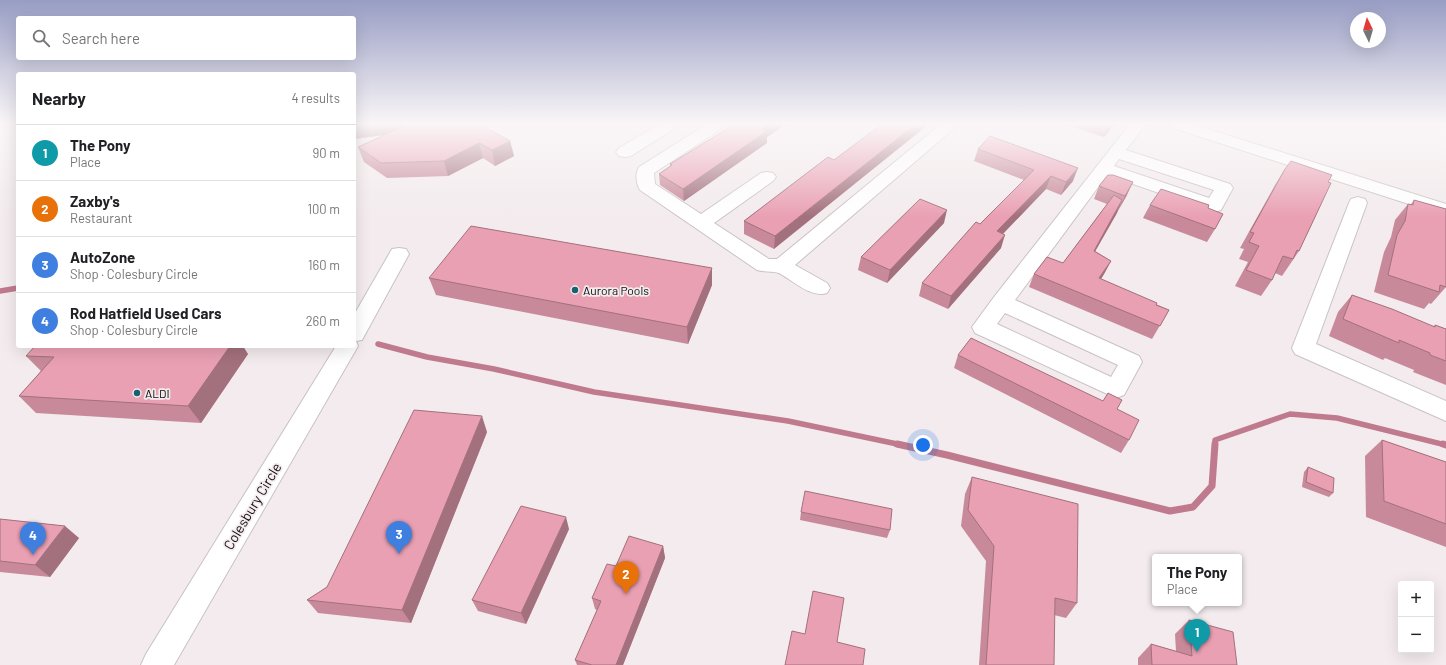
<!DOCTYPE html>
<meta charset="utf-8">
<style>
body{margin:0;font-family:Barlow,sans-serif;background:#f2f2f2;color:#202124}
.controls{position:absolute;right:12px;bottom:12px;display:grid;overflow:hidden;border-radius:4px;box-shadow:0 4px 16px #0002}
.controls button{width:36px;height:36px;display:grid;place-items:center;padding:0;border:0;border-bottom:1px solid #e0e0e0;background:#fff;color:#202124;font:20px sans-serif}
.compass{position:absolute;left:1350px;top:12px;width:36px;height:36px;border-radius:50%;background:#fff;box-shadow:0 4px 16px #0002;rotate:355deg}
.you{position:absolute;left:923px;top:445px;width:14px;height:14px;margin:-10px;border:3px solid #fff;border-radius:50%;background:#1a73e8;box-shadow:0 0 0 6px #1a73e833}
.badge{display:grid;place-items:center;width:26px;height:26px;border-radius:50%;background:#2563eb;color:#fff;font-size:13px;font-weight:700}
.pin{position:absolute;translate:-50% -33px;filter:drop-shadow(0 1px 2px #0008)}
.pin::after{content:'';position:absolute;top:21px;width:14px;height:12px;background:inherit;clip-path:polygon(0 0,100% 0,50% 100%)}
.popup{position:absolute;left:1152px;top:554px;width:90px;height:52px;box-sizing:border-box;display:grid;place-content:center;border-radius:4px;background:#fff;filter:drop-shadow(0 1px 3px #0005);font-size:13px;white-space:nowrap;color:#757577}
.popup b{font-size:15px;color:#202124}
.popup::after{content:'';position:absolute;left:50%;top:100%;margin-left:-8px;border:8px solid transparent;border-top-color:#fff}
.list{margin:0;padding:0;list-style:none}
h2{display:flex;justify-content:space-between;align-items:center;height:52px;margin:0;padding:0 16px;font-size:17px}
h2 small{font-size:13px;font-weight:400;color:#757577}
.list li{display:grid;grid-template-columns:26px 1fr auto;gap:12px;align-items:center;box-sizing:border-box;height:56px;padding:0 16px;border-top:1px solid #e0e0e0}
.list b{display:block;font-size:15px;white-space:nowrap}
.list p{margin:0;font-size:13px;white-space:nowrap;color:#757577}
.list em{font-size:13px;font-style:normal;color:#757577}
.icon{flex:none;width:22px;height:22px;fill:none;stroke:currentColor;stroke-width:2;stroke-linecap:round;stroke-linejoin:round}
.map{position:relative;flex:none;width:1446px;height:665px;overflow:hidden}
.search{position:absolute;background:#fff;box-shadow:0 4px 16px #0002;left:16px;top:16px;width:340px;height:44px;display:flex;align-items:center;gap:10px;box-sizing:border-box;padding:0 14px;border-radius:4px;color:#757577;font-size:15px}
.panel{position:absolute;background:#fff;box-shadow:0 4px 16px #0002;left:16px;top:72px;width:340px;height:276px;border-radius:4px}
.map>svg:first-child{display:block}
</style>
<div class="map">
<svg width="1446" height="665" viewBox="0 0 1446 665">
<rect width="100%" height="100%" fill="#f3ebed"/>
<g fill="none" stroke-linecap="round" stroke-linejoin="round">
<g stroke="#c07a8d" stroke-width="5.5">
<polyline points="0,291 18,288"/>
<polyline points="378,344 427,357 494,369 594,392 788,421 902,445"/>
<polyline points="1215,445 1215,440 1290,414 1337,418 1446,445"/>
</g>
<g stroke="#c07a8d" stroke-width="7">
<polyline points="897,444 947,455 1170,511 1193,507 1212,486 1215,444"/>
<polyline points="1443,444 1446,445"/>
</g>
<defs>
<g id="minor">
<polygon points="660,124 679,124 677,127 631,156 625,157 619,156 616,152 619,148"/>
<path d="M 707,124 L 726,124 L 724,127 L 654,173 L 655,184 L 701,214 L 761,173 L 767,172 L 773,173 L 776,177 L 773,181 L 714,223 L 769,259 L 777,259 L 941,124 L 959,124 L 795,265 L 827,283 L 830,288 L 827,293 C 810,298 794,281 779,273 C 773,271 764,272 757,270 L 640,190 C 636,184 635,173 639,167 Z"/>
<path d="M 1130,124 L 1146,124 L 1126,150 L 1230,184 L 1233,188 L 1221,210 L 1214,212 L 1107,175 L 1015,300 L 1139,356 L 1142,362 L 1124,395 L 1116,398 L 975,333 L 972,327 L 994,297 ZM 1119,159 L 1214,190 L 1209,198 L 1114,166 ZM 1005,313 L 1118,365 L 1111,377 L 997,324 Z"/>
<polygon points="1168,124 1192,124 1446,204 1446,216 1170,127"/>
<polygon points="1358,197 1365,199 1367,203 1316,344 1446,401 1446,421 1295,354 1292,348 1349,203 1351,199"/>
<polygon points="399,248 406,249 409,254 362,340 356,341 358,346 174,665 141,665 146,654 336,346 354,346 354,315 392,249"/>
</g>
</defs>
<use href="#minor" stroke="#c9c2c3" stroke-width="2"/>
<use href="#minor" fill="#fff" fill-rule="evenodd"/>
</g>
<g fill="#c88a9a">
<polygon points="354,124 510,141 514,156 495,166 483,158 448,176 387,178 364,162 358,147 385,135 354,139"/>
<polygon points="735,124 786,124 767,137 767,143 684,201 660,185 659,174 670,166 670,164"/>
<polygon points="1063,124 1115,124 1104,137"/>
<polygon points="978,149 1073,181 1061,195 1046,189 1003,234 1001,248 948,309 919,296 922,283 980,224 1024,180 974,161"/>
<polygon points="828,157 774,249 744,234 744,221"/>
<polygon points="1285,169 1328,182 1299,251 1282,276 1275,273 1272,280 1261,296 1235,286 1248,262 1239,259 1244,249 1240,248 1275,185"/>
<polygon points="1099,186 1127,195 1095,251 1111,261 1104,274 1101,279 1169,310 1152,339 1029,287 1034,274 1063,263 1107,204 1094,199"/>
<polygon points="1414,200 1446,209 1446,287 1431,304 1429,303 1424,309 1374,292 1384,252 1391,237 1395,220 1408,204 1411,204"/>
<polygon points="1150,205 1208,208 1215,229 1207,242 1143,218"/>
<polygon points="944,223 887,283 858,270 861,257"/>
<polygon points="712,268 712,285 688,344 436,295 429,278"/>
<polygon points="1352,295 1434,327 1435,325 1446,329 1446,385 1413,372 1414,370 1385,358 1383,360 1329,336 1338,312"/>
<polygon points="248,354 201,423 36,413 19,396 41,371 26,356"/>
<polygon points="958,355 1117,409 1129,440 1121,453 954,368"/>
<polygon points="487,432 411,623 318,613 307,600 327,587"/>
<polygon points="1382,440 1446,462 1446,547 1366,517 1365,456"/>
<polygon points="1308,467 1333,493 1329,497 1302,487 1304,472"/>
<polygon points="972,477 1077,603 1066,618 1054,615 1054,665 979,665 986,561 961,526 965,494"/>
<polygon points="801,512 890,530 887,538 800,520"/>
<polygon points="0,519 79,538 50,577 0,572"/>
<polygon points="569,529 526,624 478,611 472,600"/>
<polygon points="663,546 665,558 623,665 577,665 575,660 597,610 595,609 592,598 616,566"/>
<polygon points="1189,620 1237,665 1138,665 1138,658 1151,644 1176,651 1175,634"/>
</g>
<g fill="#a3707d">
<polygon points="354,124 438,124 439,127 354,139"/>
<polygon points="769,124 786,124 767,137 767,143 684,201 683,189 762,129"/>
<polygon points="916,124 929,124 774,249 775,236"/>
<polygon points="1110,124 1115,124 1104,137 1109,125"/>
<polygon points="510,141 514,156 495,166 492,150"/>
<polygon points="479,143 483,158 448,176 444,161"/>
<polygon points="1078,168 1073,181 1061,195 1066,182"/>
<polygon points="1051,176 1046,189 993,244 997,231"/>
<polygon points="1133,182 1127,195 1119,209 1125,196"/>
<polygon points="1122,200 1117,213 1088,264 1094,251"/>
<polygon points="947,210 944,223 887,283 890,270"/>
<polygon points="1005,235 1001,248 948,309 951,296"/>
<polygon points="1111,261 1104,274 1093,292 1099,278"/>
<polygon points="712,268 712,285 688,344 687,327"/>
<polygon points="230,346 243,346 248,354 201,423 188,406"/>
<polygon points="482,416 487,432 411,623 402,610"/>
<polygon points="566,517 569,529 526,624 521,613"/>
<polygon points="65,526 79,538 50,577 35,565"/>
<polygon points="663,546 665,558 623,665 616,665"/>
</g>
<g fill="#e9a0b3" stroke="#a3707d">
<polygon points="409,124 480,124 510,141 492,150 479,143 444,161 381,163 358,147"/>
<polygon points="735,124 769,124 762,129 767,131 683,189 659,174 672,165 670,164"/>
<polygon points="882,124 916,124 775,236 744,221 828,157 834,160"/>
<polygon points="990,136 1078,168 1066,182 1051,176 997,231 1005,235 951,296 922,283 976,222 980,224 1034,170 978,149"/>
<polygon points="1291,161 1332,175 1328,182 1331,183 1299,251 1297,250 1293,259 1283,256 1272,280 1246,270 1259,246 1249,242 1254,233 1250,232 1285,169"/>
<polygon points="1108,175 1113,175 1133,182 1125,196 1099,186"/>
<polygon points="1161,189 1209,205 1208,208 1223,214 1215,229 1150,205"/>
<polygon points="1114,195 1122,200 1094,251 1111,261 1099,278 1157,303 1156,305 1169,310 1160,326 1034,274 1047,257 1063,263"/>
<polygon points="920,199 947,210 890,270 861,257"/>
<polygon points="1414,200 1446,209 1446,287 1440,285 1439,292 1388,275 1397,235 1405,221 1408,204 1413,205"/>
<polygon points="471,226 712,268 687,327 429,278"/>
<polygon points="1352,295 1392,309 1435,327 1435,325 1446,329 1446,361 1430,355 1430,353 1399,340 1399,343 1343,319"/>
<polygon points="971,338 1103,401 1108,393 1122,400 1117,409 1139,420 1129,440 958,355"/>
<polygon points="35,346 230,346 188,406 19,396 54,357 26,356"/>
<polygon points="414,410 482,416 402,610 307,600 327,587"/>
<polygon points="1382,440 1446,462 1446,524 1384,501"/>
<polygon points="1308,467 1334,478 1333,493 1306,482"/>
<polygon points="972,477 1078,504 1077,603 1055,598 1054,665 986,665 994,546 968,510"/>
<polygon points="805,491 892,509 890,530 801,512"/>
<polygon points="521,506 566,517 521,613 472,600"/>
<polygon points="0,519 65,526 35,565 0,561"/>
<polygon points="629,536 663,546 616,665 592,665 575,660 601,601 592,598 607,564 616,566"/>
<polygon points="813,591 844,598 837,642 865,649 863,665 785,665 792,631 805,634"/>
<polygon points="1189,620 1233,632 1237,665 1152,665 1151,644 1192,656"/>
</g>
<linearGradient id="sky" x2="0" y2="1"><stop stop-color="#989dc4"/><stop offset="0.57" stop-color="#faf6f7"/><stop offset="1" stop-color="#faf6f7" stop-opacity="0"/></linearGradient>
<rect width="1446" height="217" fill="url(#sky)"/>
<g fill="#186270" stroke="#f3ebed" stroke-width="1.5">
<circle cx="575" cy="290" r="4"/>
<circle cx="137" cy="393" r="4"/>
</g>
<g text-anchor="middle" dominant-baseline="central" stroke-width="3.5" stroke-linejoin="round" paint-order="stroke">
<g font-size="12" fill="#0f0c0d" stroke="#f3ebed" text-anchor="start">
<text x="583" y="290">Aurora Pools</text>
<text x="145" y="393">ALDI</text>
</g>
<g font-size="14" fill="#0f0c0d" stroke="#f3ebed">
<text transform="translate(252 506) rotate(-59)">Colesbury Circle</text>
</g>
</g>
</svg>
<div class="controls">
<button>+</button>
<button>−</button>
</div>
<svg class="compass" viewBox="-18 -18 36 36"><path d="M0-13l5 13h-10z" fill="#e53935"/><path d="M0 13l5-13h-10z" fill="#757577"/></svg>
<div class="you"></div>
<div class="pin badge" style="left:1197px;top:652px;background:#0f9aa8">1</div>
<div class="popup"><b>The Pony</b>Place</div>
<div class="pin badge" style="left:626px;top:594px;background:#e8710a">2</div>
<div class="pin badge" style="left:399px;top:554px;background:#3f7fe0">3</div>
<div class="pin badge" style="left:33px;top:555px;background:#3f7fe0">4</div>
<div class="search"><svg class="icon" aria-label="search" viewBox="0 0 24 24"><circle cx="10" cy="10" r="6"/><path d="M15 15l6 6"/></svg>Search here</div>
<section class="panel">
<h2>Nearby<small>4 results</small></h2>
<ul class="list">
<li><span class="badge" style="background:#0f9aa8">1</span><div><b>The Pony</b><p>Place</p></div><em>90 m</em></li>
<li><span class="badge" style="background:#e8710a">2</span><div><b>Zaxby's</b><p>Restaurant</p></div><em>100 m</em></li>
<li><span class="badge" style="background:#3f7fe0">3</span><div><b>AutoZone</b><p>Shop · Colesbury Circle</p></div><em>160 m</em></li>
<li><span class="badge" style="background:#3f7fe0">4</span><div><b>Rod Hatfield Used Cars</b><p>Shop · Colesbury Circle</p></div><em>260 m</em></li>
</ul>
</section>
</div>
